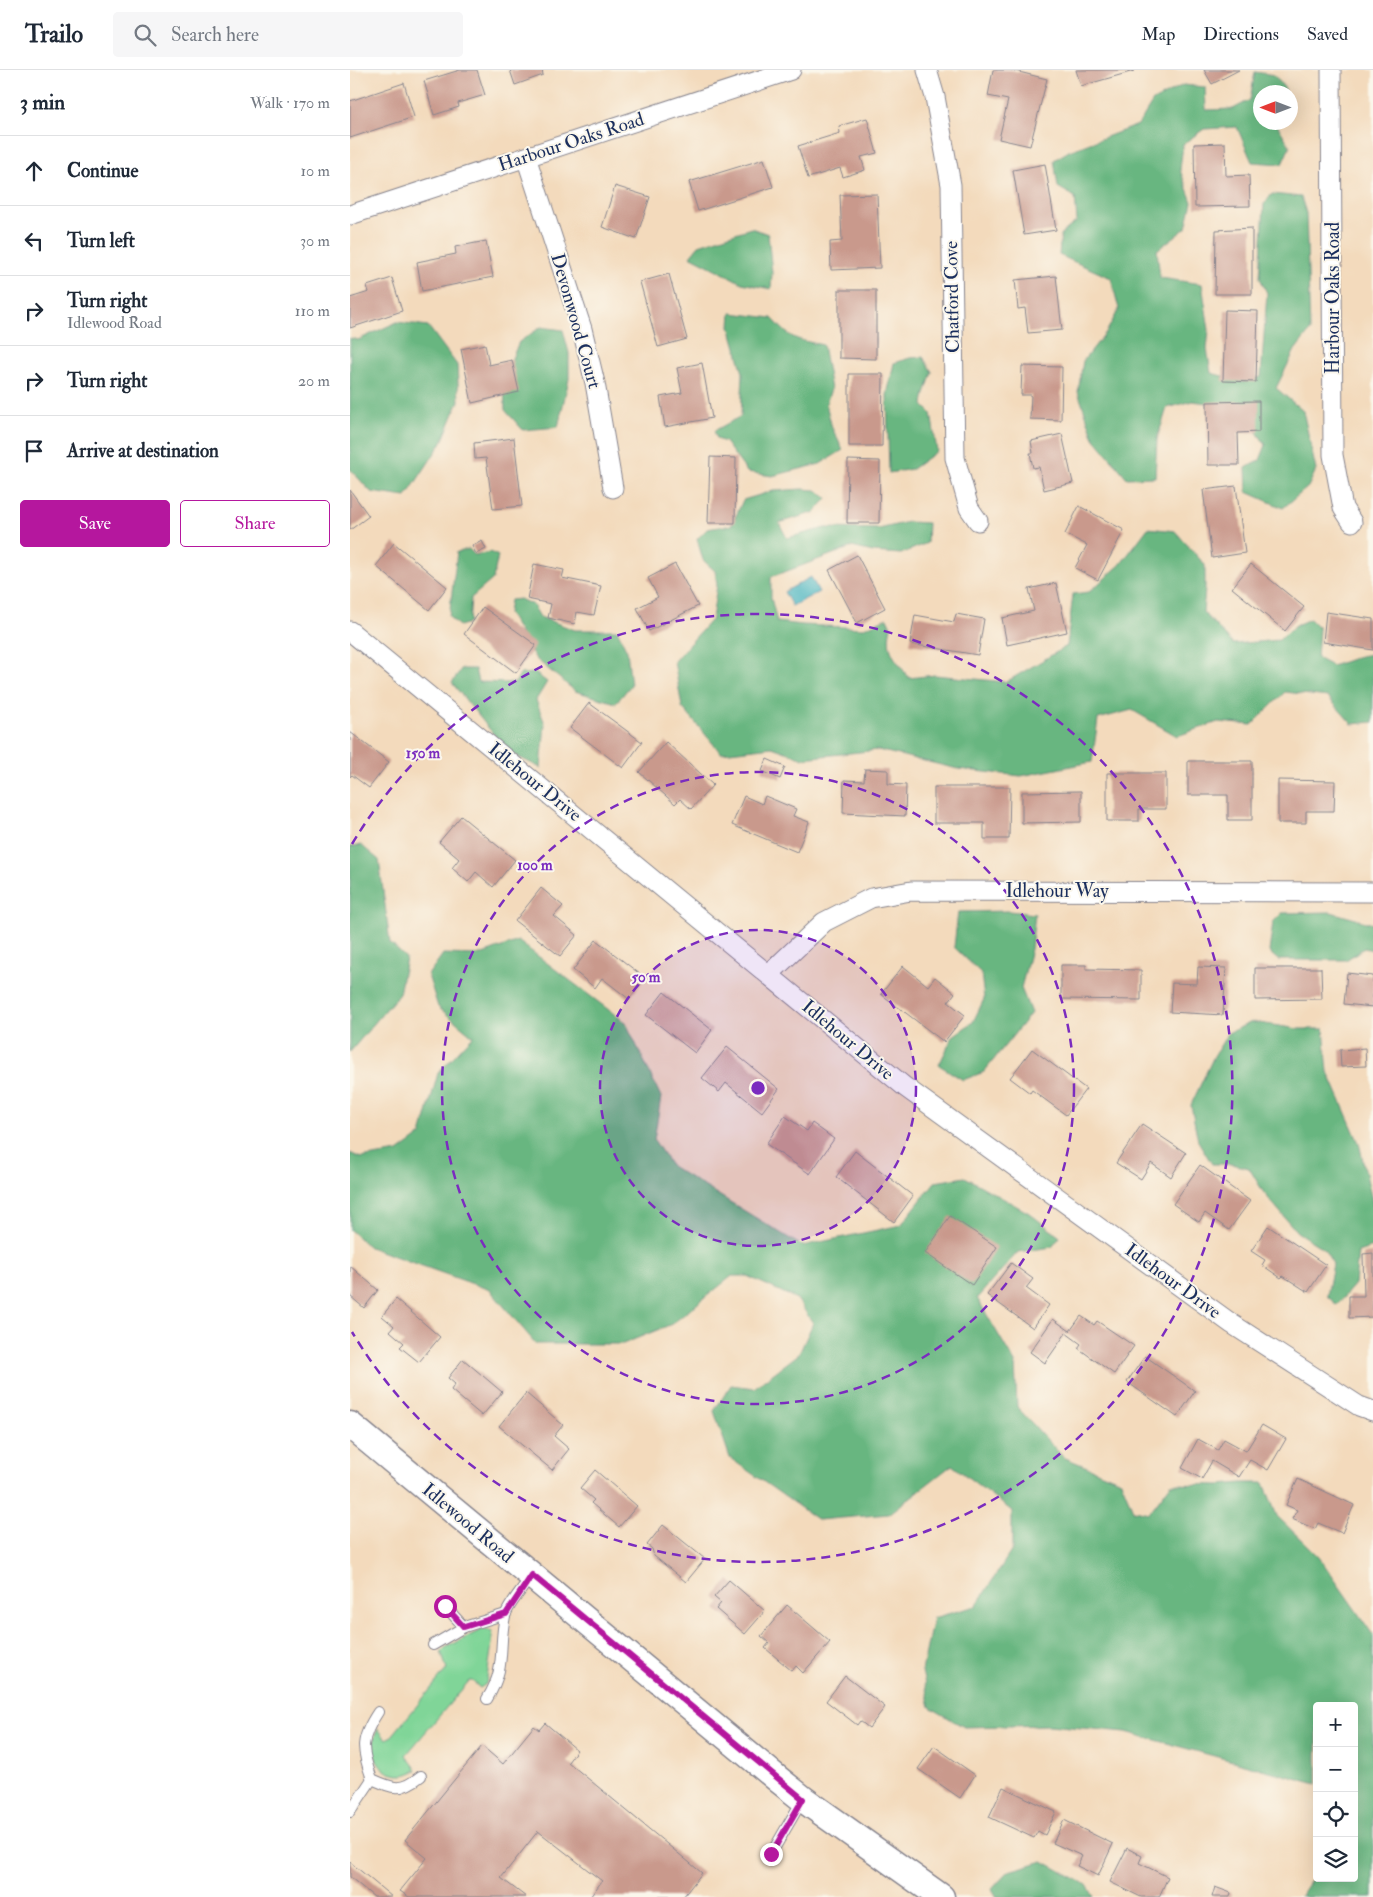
<!DOCTYPE html>
<meta charset="utf-8">
<style>
body{margin:0;font-family:"IM FELL Double Pica",serif;background:#f6f6f7;color:#1f2937}
.controls{position:absolute;right:15px;bottom:15px;display:grid;overflow:hidden;border-radius:5px;box-shadow:0 5px 20px #0002}
.controls button{width:45px;height:45px;display:grid;place-items:center;padding:0;border:0;border-bottom:1px solid #e0e1e3;background:#fff;color:#1f2937;font:25px sans-serif}
.compass{position:absolute;left:903px;top:15px;width:45px;height:45px;border-radius:50%;background:#fff;box-shadow:0 5px 20px #0002;rotate:270deg}
.stop{position:absolute;width:15px;height:15px;margin:-11px;border:4px solid #b5179e;border-radius:50%;background:#fff}
.stop.end{background:#b5179e;border-color:#fff;box-shadow:0 1px 5px #0008}
.list{margin:0;padding:0;list-style:none}
h2{display:flex;justify-content:space-between;align-items:center;height:65px;margin:0;padding:0 20px;font-size:21px}
h2 small{font-size:16px;font-weight:400;color:#747a83}
.list li{display:grid;grid-template-columns:32px 1fr auto;gap:15px;align-items:center;box-sizing:border-box;height:70px;padding:0 20px;border-top:1px solid #e0e1e3}
.list b{display:block;font-size:19px;white-space:nowrap}
.list p{margin:0;font-size:16px;white-space:nowrap;color:#747a83}
.list em{font-size:16px;font-style:normal;color:#747a83}
.actions{display:flex;gap:10px;padding:15px 20px}
.actions a{flex:1;padding:11px 0;border:1px solid #b5179e;border-radius:5px;text-align:center;font-size:18px;color:#b5179e}
.actions .main{background:#b5179e;color:#fff}
.icon{flex:none;width:28px;height:28px;fill:none;stroke:currentColor;stroke-width:2;stroke-linecap:round;stroke-linejoin:round}
.map{position:relative;flex:none;width:1023px;height:1827px;overflow:hidden}
header{display:flex;align-items:center;gap:30px;box-sizing:border-box;height:70px;padding:0 25px;background:#fff;border-bottom:1px solid #e0e1e3}
header strong{font-size:24px}
nav{display:flex;gap:28px;margin-inline-start:auto;font-size:18px}
.search{width:350px;height:45px;background:#f6f6f7;display:flex;align-items:center;gap:12px;box-sizing:border-box;padding:0 18px;border-radius:5px;color:#747a83;font-size:19px}
main{display:flex}
aside{flex:1;background:#fff}
.map>svg:first-child{display:block}
</style>
<header>
<strong>Trailo</strong>
<div class="search"><svg class="icon" aria-label="search" viewBox="0 0 24 24"><circle cx="10" cy="10" r="6"/><path d="M15 15l6 6"/></svg>Search here</div>
<nav><a>Map</a><a>Directions</a><a>Saved</a></nav>
</header>
<main>
<aside>
<h2>3 min<small>Walk · 170 m</small></h2>
<ul class="list">
<li><svg class="icon" aria-label="ahead" viewBox="0 0 24 24"><path d="M12 20V5M6 11l6-6 6 6"/></svg><div><b>Continue</b></div><em>10 m</em></li>
<li><svg class="icon" aria-label="left" viewBox="0 0 24 24"><path d="M17 20v-9H6M10 6l-5 5 5 5"/></svg><div><b>Turn left</b></div><em>30 m</em></li>
<li><svg class="icon" aria-label="right" viewBox="0 0 24 24"><path d="M7 20v-9h11M14 6l5 5-5 5"/></svg><div><b>Turn right</b><p>Idlewood Road</p></div><em>110 m</em></li>
<li><svg class="icon" aria-label="right" viewBox="0 0 24 24"><path d="M7 20v-9h11M14 6l5 5-5 5"/></svg><div><b>Turn right</b></div><em>20 m</em></li>
<li><svg class="icon" aria-label="arrive" viewBox="0 0 24 24"><path d="M6 21V4h12l-3 4 3 4H6"/></svg><div><b>Arrive at destination</b></div></li>
</ul>
<div class="actions"><a class="main">Save</a><a>Share</a></div>
</aside>
<div class="map">
<svg width="1023" height="1827" viewBox="0 0 1023 1827">
<rect width="100%" height="100%" fill="#fbf7ec"/>
<filter id="ink" filterUnits="userSpaceOnUse"><feTurbulence type="fractalNoise" baseFrequency=".02" numOctaves="2"/><feDisplacementMap in="SourceGraphic" scale="10" xChannelSelector="R" yChannelSelector="G"/><feConvolveMatrix kernelMatrix="1 2 1 2 8 2 1 2 1" color-interpolation-filters="sRGB"/></filter>
<filter id="wash" filterUnits="userSpaceOnUse"><feTurbulence type="fractalNoise" baseFrequency=".0096" numOctaves="4" result="noise"/><feDisplacementMap in="SourceGraphic" scale="20" xChannelSelector="R" yChannelSelector="G"/><feGaussianBlur stdDeviation="1.12" result="paint"/><feColorMatrix in="noise" values="0 0 0 0 0 0 0 0 0 0 0 0 0 0 0 0 0 1.4 0 .05"/><feComposite in="paint" operator="in"/></filter>
<g filter="url(#wash)">
<rect width="100%" height="100%" fill="#f3dabc"/>
<path fill="#80d598" stroke="#4e827b" d="M 136,1559 L 142,1561 L 143,1567 L 136,1614 L 130,1618 L 122,1611 L 119,1611 L 56,1685 L 67,1700 C 62,1702 57,1705 52,1705 C 27,1706 16,1678 28,1659 L 36,1669 L 42,1666 L 97,1599 L 91,1582 L 95,1578 L 131,1560 Z"/>
<g fill="#68b680" stroke="#42726f">
<polygon points="905,2 924,5 936,20 934,22 911,22 911,52 926,53 940,76 932,94 902,92 887,57 854,59 833,74 830,100 842,132 836,158 807,180 810,208 852,214 859,260 857,279 861,303 894,312 911,307 917,223 910,208 914,134 922,124 951,127 956,143 960,261 945,280 926,318 953,341 966,400 958,417 933,438 897,422 896,398 910,390 916,375 889,337 842,331 817,338 807,369 805,407 777,408 744,368 728,322 733,291 757,261 769,239 761,208 709,185 711,164 727,151 725,127 708,117 704,90 719,81 788,55 803,31 833,15 855,17 856,40 883,39 900,30"/>
<polygon points="401,158 418,164 422,203 421,219 392,213 340,186 349,175"/>
<path d="M 381,243 L 422,248 C 442,270 444,269 473,275 L 481,319 L 476,334 L 482,358 L 493,380 L 470,394 L 422,406 L 397,402 L 375,372 L 367,369 L 364,361 L 391,346 L 393,303 L 380,256 Z"/>
<polygon points="47,252 78,256 107,295 109,331 92,372 56,427 21,422 0,399 0,268 8,270"/>
<polygon points="191,257 213,260 219,283 219,309 208,357 173,360 155,340 154,307 169,272"/>
<path d="M 573,287 L 582,302 C 579,313 574,323 573,335 L 581,343 L 587,381 L 562,399 L 539,403 L 537,325 L 544,293 L 560,288 Z"/>
<path d="M 452,419 L 466,420 L 477,428 L 465,442 L 429,453 L 437,468 L 475,458 L 529,459 L 558,452 L 578,453 L 577,473 L 551,484 L 523,482 L 502,477 L 421,507 L 421,528 L 427,552 L 453,555 L 514,558 L 537,548 L 541,557 C 535,581 545,588 559,608 L 585,605 L 656,612 L 717,576 L 723,524 L 739,522 L 770,495 L 798,458 L 825,461 L 855,495 L 855,519 L 853,542 L 883,574 L 929,570 L 946,555 L 960,549 L 969,558 L 967,588 L 982,596 L 1010,586 L 1023,584 L 1023,652 L 1002,654 L 978,627 L 935,622 L 902,655 L 868,652 L 827,666 L 782,640 L 748,649 L 742,692 L 671,706 L 608,699 L 528,680 L 453,688 L 422,677 L 371,683 L 332,637 L 324,591 L 362,549 L 367,515 L 365,501 L 353,490 L 347,469 L 357,459 L 382,455 L 393,430 L 423,421 Z"/>
<polygon points="119,479 125,485 141,482 148,486 143,509 121,528 119,553 109,556 99,547 107,482"/>
<polygon points="170,529 183,535 190,547 225,560 267,560 277,581 281,615 266,633 225,621 186,589 158,543 160,530"/>
<polygon points="111,599 125,599 128,612 165,613 170,604 185,603 197,612 186,630 195,654 191,698 158,682 102,613"/>
<polygon points="11,775 29,790 40,873 56,888 49,924 0,982 0,777"/>
<polygon points="659,841 685,844 681,879 671,918 681,943 634,1002 613,1010 589,995 603,966 623,952 634,929 631,903 604,877 608,842"/>
<polygon points="981,842 1023,854 1023,880 1014,878 996,890 928,890 919,882 923,852 932,843"/>
<polygon points="168,871 276,953 311,1027 304,1070 321,1096 452,1176 551,1155 585,1112 615,1107 679,1143 710,1167 702,1177 668,1182 627,1228 665,1293 667,1337 713,1387 771,1411 783,1440 799,1443 821,1414 870,1415 892,1413 914,1413 927,1446 969,1487 1023,1565 1023,1827 950,1827 967,1802 967,1808 1004,1808 1004,1636 967,1636 967,1714 776,1662 699,1655 614,1657 580,1637 572,1601 583,1548 626,1536 662,1480 662,1441 602,1395 539,1444 468,1450 380,1388 364,1341 381,1315 404,1318 449,1284 463,1253 447,1229 397,1206 382,1206 322,1254 273,1274 186,1274 140,1220 19,1177 0,1160 0,1083 11,1088 48,1082 71,1065 88,1003 123,966 88,937 78,905 93,884 130,885"/>
<polygon points="902,952 949,959 974,959 978,1002 1009,1073 1023,1135 1023,1177 1008,1182 1005,1214 987,1235 977,1226 983,1194 974,1179 947,1162 914,1123 899,1098 882,1094 862,1094 848,1071 841,1035 864,986 878,963"/>
<polygon points="693,1791 737,1815 744,1827 647,1827 642,1819 659,1801"/>
</g>
<polygon fill="#44b3bf" stroke="#30718e" points="461,507 469,522 442,536 434,522"/>
<g id="blocks">
<g fill="#c9998c">
<polygon points="110,0 127,0 135,25 108,33 109,37 84,45 74,11"/>
<polygon points="160,0 192,0 193,5 165,15"/>
<polygon points="643,0 661,0 697,9 680,76 649,69 658,30 638,26"/>
<polygon points="726,0 784,0 784,1 731,16"/>
<polygon points="854,0 889,0 862,14"/>
<polygon points="54,13 64,47 0,68 0,31"/>
<polygon points="517,48 527,83 511,87 515,100 493,107 490,98 458,108 448,76 490,63 489,56"/>
<polygon points="875,73 876,106 899,105 900,136 845,137 844,74"/>
<polygon points="414,89 423,117 348,141 339,112"/>
<polygon points="695,94 706,160 674,165 663,100"/>
<polygon points="265,116 300,127 286,169 252,157"/>
<polygon points="527,124 530,198 481,200 480,172 492,171 490,125"/>
<polygon points="902,158 902,224 865,224 866,160"/>
<polygon points="136,171 143,207 72,221 67,192 106,184 105,177"/>
<polygon points="319,204 337,269 308,277 290,212"/>
<polygon points="706,206 712,260 678,263 675,238 668,239 665,210"/>
<polygon points="42,208 52,241 0,258 0,228 19,222 17,216"/>
<polygon points="489,220 526,220 526,289 489,288"/>
<polygon points="875,240 908,241 906,312 873,311"/>
<polygon points="135,274 139,295 162,290 169,322 122,333 111,279"/>
<polygon points="352,293 362,348 315,357 310,327 332,323 327,298"/>
<polygon points="672,296 712,297 711,350 680,349 681,325 671,325"/>
<polygon points="499,304 533,304 532,376 499,376"/>
<polygon points="909,331 909,362 888,363 889,395 858,395 857,332"/>
<polygon points="712,364 723,413 694,420 689,397 683,398 680,383 683,383 681,371"/>
<polygon points="164,368 172,436 143,439 136,388 125,389 124,373"/>
<polygon points="360,387 386,388 385,453 358,453"/>
<polygon points="498,390 530,391 529,453 497,453"/>
<polygon points="886,416 895,483 862,488 853,420"/>
<polygon points="0,420 19,446 0,460"/>
<polygon points="729,436 774,460 748,510 725,498 737,475 715,464"/>
<polygon points="132,471 136,479 126,484 122,476"/>
<polygon points="44,473 97,517 79,540 26,496"/>
<polygon points="507,485 535,538 507,553 479,500"/>
<polygon points="184,494 214,500 212,508 251,516 244,545 227,542 225,554 198,548 201,534 177,529"/>
<polygon points="325,494 348,536 299,561 287,538 308,527 298,508"/>
<polygon points="901,494 954,537 935,561 882,518"/>
<polygon points="706,513 717,562 657,575 652,548 684,541 679,519"/>
<polygon points="133,537 186,575 166,603 114,564"/>
<polygon points="976,542 1023,549 1023,580 973,572"/>
<polygon points="606,544 634,549 628,585 560,574 565,545 604,552"/>
<polygon points="239,633 292,672 273,698 220,658"/>
<polygon points="0,662 39,692 19,718 2,705 0,707"/>
<polygon points="316,672 363,715 341,739 330,729 325,734 289,702"/>
<polygon points="417,689 435,697 430,709 412,701"/>
<polygon points="838,691 902,691 902,750 878,750 878,725 838,725"/>
<polygon points="515,699 538,700 538,714 556,715 555,746 493,743 494,710 514,711"/>
<polygon points="757,703 816,703 816,739 789,739 789,751 757,751"/>
<polygon points="928,710 985,711 984,741 956,741 956,753 928,753"/>
<polygon points="584,717 660,717 659,769 634,769 634,753 584,753"/>
<polygon points="731,721 731,752 672,753 672,722"/>
<polygon points="394,726 412,734 415,726 446,739 443,746 459,752 447,782 382,755"/>
<polygon points="111,746 165,790 143,817 126,802 118,812 102,798 109,789 89,772"/>
<polygon points="191,818 213,836 204,846 227,865 210,886 165,851"/>
<polygon points="246,870 295,908 279,929 252,908 245,918 223,900"/>
<polygon points="711,895 736,895 736,899 791,900 791,930 711,929"/>
<polygon points="553,896 578,916 585,907 605,923 598,932 615,945 594,972 531,924"/>
<polygon points="848,897 876,898 873,945 820,942 822,913 847,914"/>
<polygon points="905,898 971,898 972,929 905,930"/>
<polygon points="997,903 1023,906 1023,937 994,934"/>
<polygon points="314,922 362,960 345,983 296,945"/>
<polygon points="377,977 429,1019 412,1042 376,1013 369,1022 352,1008"/>
<polygon points="1015,978 1016,996 991,997 990,980"/>
<polygon points="682,979 736,1019 716,1045 682,1020 680,1023 660,1008"/>
<polygon points="435,1046 457,1061 462,1053 484,1069 460,1104 416,1074"/>
<polygon points="792,1054 836,1083 821,1107 801,1093 791,1109 766,1093"/>
<polygon points="505,1081 563,1126 544,1152 486,1107"/>
<polygon points="850,1095 900,1131 879,1160 855,1143 849,1152 823,1134"/>
<polygon points="600,1146 647,1177 622,1215 575,1183"/>
<polygon points="918,1156 976,1195 958,1222 933,1206 931,1208 912,1195 915,1190 901,1181"/>
<polygon points="1023,1183 1023,1247 999,1248 999,1226 1014,1226 1013,1184"/>
<polygon points="661,1193 683,1209 676,1218 699,1235 683,1258 637,1225"/>
<polygon points="0,1196 28,1220 14,1238 0,1226"/>
<polygon points="46,1229 90,1267 69,1292 50,1277 54,1273 40,1261 44,1256 32,1246"/>
<polygon points="731,1246 744,1255 747,1251 784,1276 764,1304 728,1278 731,1274 716,1263 695,1293 680,1282 703,1249 720,1261"/>
<polygon points="795,1286 845,1321 827,1347 777,1312"/>
<polygon points="113,1289 152,1322 132,1346 101,1320 105,1314 98,1308"/>
<polygon points="176,1323 213,1355 204,1366 219,1379 202,1400 149,1356"/>
<polygon points="912,1355 936,1369 918,1400 900,1390 889,1407 862,1391 852,1409 832,1398 848,1369 868,1380 874,1369 896,1381"/>
<polygon points="245,1400 287,1436 269,1457 241,1433 244,1430 230,1418"/>
<polygon points="948,1409 1004,1435 992,1463 968,1453 965,1459 942,1449 947,1440 936,1435"/>
<polygon points="313,1455 355,1489 336,1512 304,1486 302,1479 297,1475"/>
<polygon points="379,1510 415,1541 395,1564 366,1539 371,1533 364,1527"/>
<polygon points="437,1535 480,1572 453,1603 446,1596 442,1601 415,1578 419,1573 411,1566"/>
<polygon points="495,1606 535,1637 519,1658 510,1651 507,1655 476,1631"/>
<polygon points="195,1653 227,1680 218,1692 352,1803 333,1827 240,1827 252,1811 188,1761 151,1808 176,1827 59,1827 50,1821 77,1788 55,1770 132,1676 153,1694 184,1656 189,1660"/>
<polygon points="584,1676 625,1705 610,1728 568,1699"/>
<polygon points="653,1717 706,1742 695,1765 688,1761 684,1768 639,1747"/>
<polygon points="714,1750 763,1774 748,1806 727,1796 732,1786 703,1773"/>
<polygon points="777,1778 792,1786 789,1793 818,1807 809,1827 791,1827 760,1812"/>
<polygon points="0,1792 42,1827 24,1827 0,1807"/>
<polygon points="865,1817 881,1823 880,1827 862,1827"/>
</g>
</g>
</g>
<g filter="url(#ink)">
<use href="#blocks" fill-opacity="0" stroke="#87848d" stroke-width="1"/>
<g fill="none" stroke-linecap="round" stroke-linejoin="round">
<defs>
<g id="lane">
<polyline points="95,1536 114,1557"/>
<polyline points="83,1575 114,1557 156,1544"/>
<path d="M 137,1629 C 157,1597 148,1579 155,1546 C 158,1535 175,1516 181,1506"/>
<path d="M 28,1642 C 10,1669 11,1679 22,1709 C 44,1719 51,1722 71,1706"/>
<polyline points="0,1742 22,1709"/>
<polyline points="421,1784 453,1729"/>
</g>
<g id="street">
<polyline points="577,0 585,27 601,115 605,388 619,438 628,451"/>
<polyline points="981,0 983,385 993,438 1002,452"/>
<polyline points="176,87 232,259 245,313 263,418"/>
<polyline points="0,145 441,0"/>
<polyline points="0,561 555,1017 882,1254 1009,1336 1023,1341"/>
<polyline points="419,904 474,852 521,828 561,821 1023,822"/>
</g>
<polyline id="secondary" points="0,1355 429,1710 453,1729 591,1827"/>
</defs>
<use href="#lane" stroke="#87848d" stroke-width="12"/>
<use href="#street" stroke="#87848d" stroke-width="21"/>
<use href="#secondary" stroke="#87848d" stroke-width="29"/>
<use href="#lane" stroke="#fff" stroke-width="10"/>
<use href="#street" stroke="#fff" stroke-width="19"/>
<use href="#secondary" stroke="#fff" stroke-width="26"/>
</g>
</g>
<g fill="none" stroke-linecap="round" stroke-linejoin="round" filter="url(#ink)">
<polyline stroke="#b5179e" stroke-width="6" points="95,1536 114,1557 156,1544 182,1505 453,1729 421,1784"/>
</g>
<circle cx="408" cy="1018" r="158" fill="#7b2cbf" fill-opacity=".12"/>
<g fill="none" stroke="#7b2cbf" stroke-width="2.5" stroke-dasharray="9 6">
<circle cx="408" cy="1018" r="158"/>
<circle cx="408" cy="1018" r="316"/>
<path d="M2 774A474 474 0 1 1 2 1262"/>
</g>
<g text-anchor="middle" dominant-baseline="central" stroke-width="4" stroke-linejoin="round" paint-order="stroke">
<g font-size="19" fill="#1b2f5e" stroke="#fbf7ec">
<text transform="translate(221 72) rotate(-18)">Harbour Oaks Road</text>
<text transform="translate(602 227) rotate(-91)">Chatford Cove</text>
<text transform="translate(983 228) rotate(-90)">Harbour Oaks Road</text>
<text transform="translate(226 251) rotate(74)">Devonwood Court</text>
<text transform="translate(185 712) rotate(39)">Idlehour Drive</text>
<text x="707" y="821">Idlehour Way</text>
<text transform="translate(498 970) rotate(40)">Idlehour Drive</text>
<text transform="translate(823 1211) rotate(36)">Idlehour Drive</text>
<text transform="translate(118 1453) rotate(40)">Idlewood Road</text>
</g>
</g>
<circle cx="408" cy="1018" r="8" fill="#7b2cbf" stroke="#fbf7ec" stroke-width="2.5"/>
<g font-size="15" text-anchor="middle" font-weight="bold" fill="#7b2cbf" stroke="#fbf7ec" stroke-width="4" stroke-linejoin="round" paint-order="stroke">
<text x="73" y="688">150 m</text>
<text x="185" y="800">100 m</text>
<text x="296" y="912">50 m</text>
</g>
</svg>
<div class="controls">
<button>+</button>
<button>−</button>
<button><svg class="icon" aria-label="locate" viewBox="0 0 24 24"><circle cx="12" cy="12" r="6"/><path d="M12 2v4M12 18v4M2 12h4M18 12h4"/></svg></button>
<button><svg class="icon" aria-label="layers" viewBox="0 0 24 24"><path d="M12 4l9 5-9 5-9-5zM3 14l9 5 9-5"/></svg></button>
</div>
<svg class="compass" viewBox="-18 -18 36 36"><path d="M0-13l5 13h-10z" fill="#e53935"/><path d="M0 13l5-13h-10z" fill="#747a83"/></svg>
<div class="stop" style="left:95px;top:1536px"></div>
<div class="stop end" style="left:421px;top:1784px"></div>
</div>
</main>
